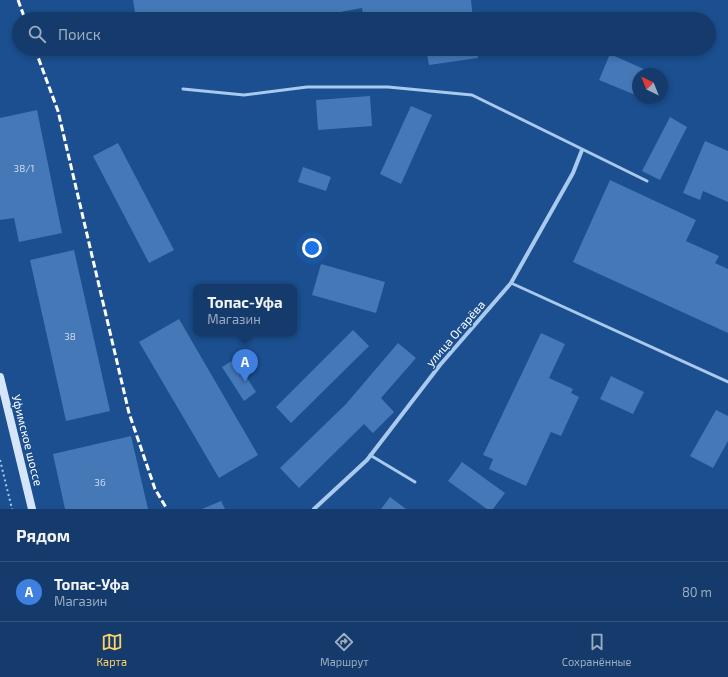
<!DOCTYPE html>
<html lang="ru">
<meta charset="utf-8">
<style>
body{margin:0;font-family:"Exo 2",sans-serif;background:#1d4271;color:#f1f3f6}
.compass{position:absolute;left:632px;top:68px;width:36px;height:36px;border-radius:50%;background:#143b6b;box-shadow:0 2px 6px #0003;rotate:317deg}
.you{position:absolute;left:312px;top:248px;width:14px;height:14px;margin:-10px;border:3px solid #fff;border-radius:50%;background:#1a73e8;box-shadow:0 0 0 6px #1a73e833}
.badge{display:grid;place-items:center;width:26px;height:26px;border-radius:50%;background:#ffd166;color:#fff;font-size:13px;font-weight:700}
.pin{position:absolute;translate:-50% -33px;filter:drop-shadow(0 1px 2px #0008)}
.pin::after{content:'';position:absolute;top:21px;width:14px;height:12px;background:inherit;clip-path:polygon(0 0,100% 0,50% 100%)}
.popup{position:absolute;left:193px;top:284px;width:104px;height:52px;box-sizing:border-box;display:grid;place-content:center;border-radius:8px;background:#143b6b;filter:drop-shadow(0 1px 3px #0005);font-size:13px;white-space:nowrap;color:#9dadc1}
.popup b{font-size:15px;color:#f1f3f6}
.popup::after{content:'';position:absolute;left:50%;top:100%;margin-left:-8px;border:8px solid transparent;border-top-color:#143b6b}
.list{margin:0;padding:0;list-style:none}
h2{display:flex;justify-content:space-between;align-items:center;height:52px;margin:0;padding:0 16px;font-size:17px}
h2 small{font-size:13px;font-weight:400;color:#9dadc1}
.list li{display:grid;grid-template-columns:26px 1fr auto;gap:12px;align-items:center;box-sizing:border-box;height:60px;padding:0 16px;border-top:1px solid #33557e}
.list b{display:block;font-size:15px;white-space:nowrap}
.list p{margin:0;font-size:13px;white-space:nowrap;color:#9dadc1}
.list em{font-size:13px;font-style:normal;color:#9dadc1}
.icon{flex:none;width:22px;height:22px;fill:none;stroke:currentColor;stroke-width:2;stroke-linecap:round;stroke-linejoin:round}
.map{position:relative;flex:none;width:728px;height:509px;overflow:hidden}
.search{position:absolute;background:#143b6b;box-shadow:0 2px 6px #0003;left:12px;right:12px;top:12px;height:44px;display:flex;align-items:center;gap:10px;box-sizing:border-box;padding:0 14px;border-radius:22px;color:#9dadc1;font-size:15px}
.sheet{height:112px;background:#143b6b}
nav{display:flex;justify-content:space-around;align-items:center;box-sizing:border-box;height:56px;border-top:1px solid #33557e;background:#143b6b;font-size:11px;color:#9dadc1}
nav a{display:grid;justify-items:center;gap:2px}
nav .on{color:#ffd166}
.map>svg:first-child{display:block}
</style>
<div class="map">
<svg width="728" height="509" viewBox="0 0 728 509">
<rect width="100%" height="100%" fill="#1b4f8f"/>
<g fill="#4478b7">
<polygon points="133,0 471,0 473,19 364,19 362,8 302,19 136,19"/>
<polygon points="426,49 477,49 478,58 429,65"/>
<polygon points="515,49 535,49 535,50 516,53"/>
<polygon points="610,54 655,74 638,74 638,96 599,80"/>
<polygon points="370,96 372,126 318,130 316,100"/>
<polygon points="411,106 432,115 401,184 380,174"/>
<polygon points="37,110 62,233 19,242 14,218 0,220 0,118"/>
<polygon points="670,117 687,127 660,180 642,171"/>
<polygon points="705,141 728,151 728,202 703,191 700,200 683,193"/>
<polygon points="118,143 174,250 149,263 93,156"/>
<polygon points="303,167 331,177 326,191 298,182"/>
<polygon points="610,180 696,220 686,241 719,256 715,263 728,269 728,333 573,262"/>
<polygon points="74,250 110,411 66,421 30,260"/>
<polygon points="321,264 385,282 376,313 312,295"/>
<polygon points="179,319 258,455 219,478 139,342"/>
<polygon points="353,330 369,346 291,423 276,407"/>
<polygon points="541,333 565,344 549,378 573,389 571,393 579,397 561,436 551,432 526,486 489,469 493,459 483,455"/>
<polygon points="398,343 416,358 381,398 394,412 373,433 364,424 299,488 280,468 346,404"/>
<polygon points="235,359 256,392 244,401 222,367"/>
<polygon points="611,376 644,392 633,414 600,399"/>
<polygon points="716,410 728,416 728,441 713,468 690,456"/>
<polygon points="131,436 148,509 65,509 53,454"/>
<polygon points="462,462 505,493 493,509 487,509 448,481"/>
<polygon points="390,497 406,509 381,509"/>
<polygon points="221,501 225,509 202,509"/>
</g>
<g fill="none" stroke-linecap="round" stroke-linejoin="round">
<polyline stroke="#a9c9ee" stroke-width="2" stroke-dasharray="2 3" stroke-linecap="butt" points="0,460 12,509"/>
<g stroke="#a9c9ee" stroke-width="3">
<polyline points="183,89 244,95 307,87 388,87 472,95 647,181"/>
<polyline points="511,283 728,382"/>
<polyline points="370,455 415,482"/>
</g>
<polyline stroke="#a9c9ee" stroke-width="4" points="314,509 367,460 440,365 511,283 573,173 582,150"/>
<polyline stroke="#d6e6fa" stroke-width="8" points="0,377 32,509"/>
<g stroke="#fff" stroke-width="3" stroke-dasharray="7 3" stroke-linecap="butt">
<polyline points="18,0 25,19"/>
<polyline points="35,49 58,111 129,413 155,489 167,509"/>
</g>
</g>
<g text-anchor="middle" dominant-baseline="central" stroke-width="3" stroke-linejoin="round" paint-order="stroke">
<g font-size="10" fill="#d0dded">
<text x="24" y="168">38/1</text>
<text x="70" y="336">38</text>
<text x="100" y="482">36</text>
</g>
<g font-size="12" fill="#fff" stroke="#1b4f8f">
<text transform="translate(455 333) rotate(-49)">улица Огарёва</text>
<text transform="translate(28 440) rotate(76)">Уфимское шоссе</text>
</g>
</g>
</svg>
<svg class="compass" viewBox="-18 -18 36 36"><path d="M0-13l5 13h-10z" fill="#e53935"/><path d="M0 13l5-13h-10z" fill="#9dadc1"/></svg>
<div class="you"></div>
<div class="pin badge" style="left:245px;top:382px;background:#3f7fe0">A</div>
<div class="popup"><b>Топас-Уфа</b>Магазин</div>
<div class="search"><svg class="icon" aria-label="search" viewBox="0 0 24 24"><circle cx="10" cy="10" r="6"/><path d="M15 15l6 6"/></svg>Поиск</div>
</div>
<section class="sheet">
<h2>Рядом<small></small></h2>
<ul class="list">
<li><span class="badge" style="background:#3f7fe0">A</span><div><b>Топас-Уфа</b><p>Магазин</p></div><em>80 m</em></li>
</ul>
</section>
<nav>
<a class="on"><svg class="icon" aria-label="map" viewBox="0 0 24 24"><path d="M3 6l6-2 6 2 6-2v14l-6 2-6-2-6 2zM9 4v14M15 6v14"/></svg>Карта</a>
<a><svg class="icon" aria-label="directions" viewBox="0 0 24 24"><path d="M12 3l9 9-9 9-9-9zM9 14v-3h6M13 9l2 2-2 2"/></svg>Маршрут</a>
<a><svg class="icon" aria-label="saved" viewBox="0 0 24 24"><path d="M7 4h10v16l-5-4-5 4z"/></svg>Сохранённые</a>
</nav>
